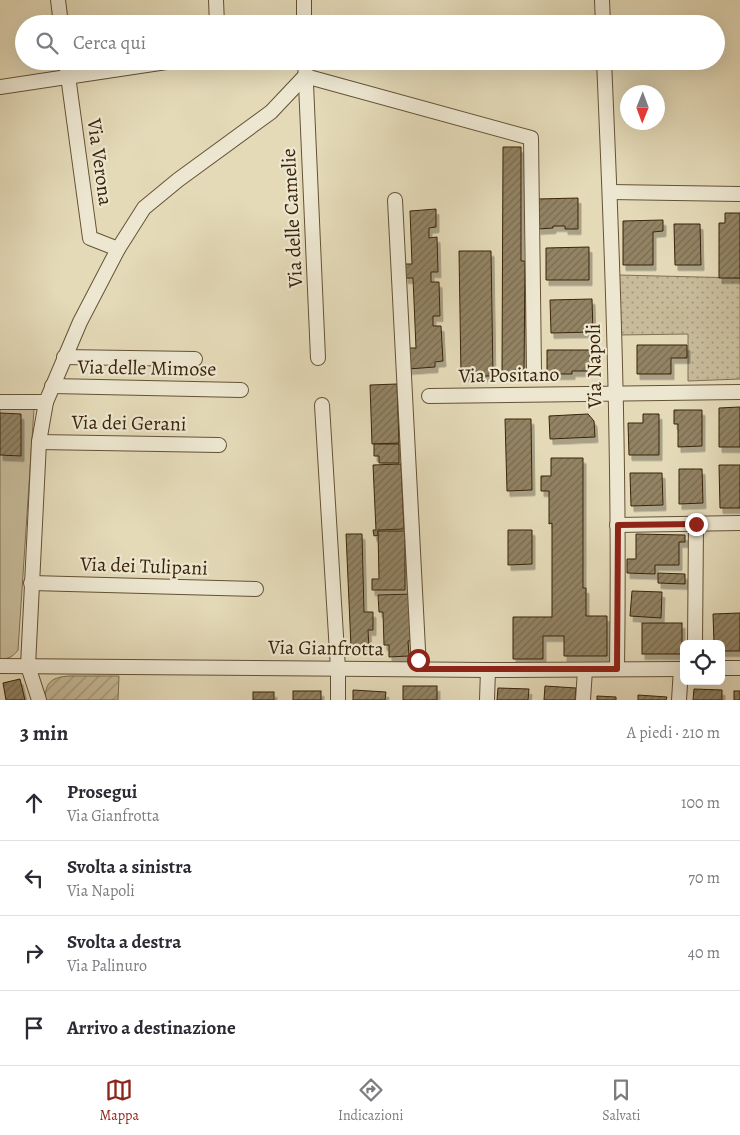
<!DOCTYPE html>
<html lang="it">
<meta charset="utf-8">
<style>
body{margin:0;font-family:Alegreya,serif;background:#f2f2f3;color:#2b2b33}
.controls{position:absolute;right:15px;bottom:15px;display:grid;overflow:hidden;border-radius:8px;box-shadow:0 5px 20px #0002}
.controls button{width:45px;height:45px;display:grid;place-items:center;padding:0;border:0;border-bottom:1px solid #e1e1e2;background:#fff;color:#2b2b33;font:25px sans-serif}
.compass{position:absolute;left:620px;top:85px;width:45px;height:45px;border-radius:50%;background:#fff;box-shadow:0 5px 20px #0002;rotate:181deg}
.stop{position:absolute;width:15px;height:15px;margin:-11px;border:4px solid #8f2418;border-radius:50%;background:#fff}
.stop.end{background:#8f2418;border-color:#fff;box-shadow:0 1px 5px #0008}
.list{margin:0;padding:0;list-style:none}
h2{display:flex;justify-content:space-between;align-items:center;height:65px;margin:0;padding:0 20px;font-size:21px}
h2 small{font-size:16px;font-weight:400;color:#7c7c81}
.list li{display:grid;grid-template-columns:32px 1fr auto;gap:15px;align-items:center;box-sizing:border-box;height:75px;padding:0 20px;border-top:1px solid #e1e1e2}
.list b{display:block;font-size:19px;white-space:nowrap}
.list p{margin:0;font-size:16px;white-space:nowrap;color:#7c7c81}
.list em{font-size:16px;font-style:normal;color:#7c7c81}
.icon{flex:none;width:28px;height:28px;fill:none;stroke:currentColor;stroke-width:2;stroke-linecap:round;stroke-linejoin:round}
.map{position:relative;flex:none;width:740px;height:700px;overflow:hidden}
.search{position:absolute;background:#fff;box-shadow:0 5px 20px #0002;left:15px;right:15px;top:15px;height:55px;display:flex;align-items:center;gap:12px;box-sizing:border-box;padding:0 18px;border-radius:28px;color:#7c7c81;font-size:19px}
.sheet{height:365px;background:#fff}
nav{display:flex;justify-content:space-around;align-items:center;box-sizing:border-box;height:70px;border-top:1px solid #e1e1e2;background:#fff;font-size:14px;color:#7c7c81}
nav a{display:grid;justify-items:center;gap:2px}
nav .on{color:#8f2418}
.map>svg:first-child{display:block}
</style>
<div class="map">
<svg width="740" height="700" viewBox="0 0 740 700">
<defs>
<pattern id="park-dots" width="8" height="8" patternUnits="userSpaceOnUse" patternTransform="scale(1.25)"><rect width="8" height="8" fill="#c7bb9a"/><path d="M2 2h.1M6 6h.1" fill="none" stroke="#a3987c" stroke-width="1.8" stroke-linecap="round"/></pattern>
<pattern id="garden-furrows" width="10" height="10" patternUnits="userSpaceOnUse" patternTransform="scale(1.25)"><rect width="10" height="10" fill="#c7bb9a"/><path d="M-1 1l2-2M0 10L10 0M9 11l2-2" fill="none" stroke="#a3987c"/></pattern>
<pattern id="building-hatch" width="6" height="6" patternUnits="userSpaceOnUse" patternTransform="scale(1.25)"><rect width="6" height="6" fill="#928364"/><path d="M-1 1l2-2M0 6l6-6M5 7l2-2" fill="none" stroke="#786b51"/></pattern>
<filter id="shadow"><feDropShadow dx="3" dy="5.5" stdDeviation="0" flood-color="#0004"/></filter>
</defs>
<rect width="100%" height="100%" fill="#e4dab8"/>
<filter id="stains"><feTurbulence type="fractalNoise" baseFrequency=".004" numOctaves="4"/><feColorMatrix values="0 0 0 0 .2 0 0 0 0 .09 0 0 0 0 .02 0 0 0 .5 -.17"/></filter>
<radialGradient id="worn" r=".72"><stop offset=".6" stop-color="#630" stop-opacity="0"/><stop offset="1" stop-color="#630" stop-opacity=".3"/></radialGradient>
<path fill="#c7bb9a" stroke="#807052" d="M 0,409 L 34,409 L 18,650 C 13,657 8,659 0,659 Z"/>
<polygon fill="url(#park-dots)" stroke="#807052" points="618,275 740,278 740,379 688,381 688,334 619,335"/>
<path fill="url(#garden-furrows)" stroke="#807052" d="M 70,676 L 119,676 L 118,700 L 45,700 C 45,682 52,677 70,676 Z"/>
<g fill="url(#building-hatch)" stroke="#39240a" filter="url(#shadow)">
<polygon points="503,147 521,147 521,261 525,261 524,374 502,374"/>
<polygon points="578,198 578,229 565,229 565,226 553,226 553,228 538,229 538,199"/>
<polygon points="436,209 436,227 429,228 429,238 437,237 438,272 431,272 431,282 439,282 440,316 433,316 433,326 441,326 443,361 435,362 435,367 408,369 407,348 416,348 413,278 405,278 405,264 412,264 410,211"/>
<polygon points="725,213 740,213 740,278 719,278 719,223 725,223"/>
<polygon points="663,220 663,231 653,232 653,265 623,265 623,221"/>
<polygon points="674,224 700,224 701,265 675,265"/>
<polygon points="589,247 589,280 546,280 546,248"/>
<polygon points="459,251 491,251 493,376 461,376"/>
<polygon points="592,299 593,332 551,333 550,300"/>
<polygon points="637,345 687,345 687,358 671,358 671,374 637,374"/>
<polygon points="547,350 590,350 590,371 572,371 572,374 547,374"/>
<polygon points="397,384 399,443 372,444 370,385"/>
<polygon points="740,407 740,447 719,447 719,408"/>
<polygon points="674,410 702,410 702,446 678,447 678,424 674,424"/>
<polygon points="0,413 21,414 21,456 0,455"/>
<polygon points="588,414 594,421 595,437 550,439 549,416"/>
<polygon points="643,414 659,414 659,455 629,455 628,423 643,423"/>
<polygon points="505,419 531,419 532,490 507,491"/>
<polygon points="374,444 399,444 399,463 379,463 379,456 374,456"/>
<polygon points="551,458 583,458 583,588 586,588 586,616 607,616 607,656 564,656 564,636 543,636 543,659 513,659 513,617 552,617 552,523 549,524 549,491 541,491 541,476 551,476"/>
<polygon points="401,464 404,529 378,530 378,535 374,536 373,530 376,530 373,465"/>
<polygon points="719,465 740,465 740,508 720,508"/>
<polygon points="679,469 702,469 703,503 679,504"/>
<polygon points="630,473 662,473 663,505 631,506"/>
<polygon points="508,530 532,530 532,564 508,565"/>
<polygon points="378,531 405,531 405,590 372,590 372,579 379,579"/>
<polygon points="346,534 362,534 364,612 373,612 373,630 368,630 369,647 351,647"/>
<polygon points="636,534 685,535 685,542 679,542 679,565 655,565 655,574 627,573 627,559 636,559"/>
<polygon points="658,573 685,574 685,584 658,583"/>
<polygon points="632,591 662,592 661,618 630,616"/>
<polygon points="412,594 414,641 408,641 409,656 389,657 389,645 384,645 383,612 379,612 378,595"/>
<polygon points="740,613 740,651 721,651 721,644 714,644 713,614"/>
<rect x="642" y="623" width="40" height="31"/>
<polygon points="20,679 25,700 6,700 3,683"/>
<rect x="403" y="686" width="34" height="14"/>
<polygon points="545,686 576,688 575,700 544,700"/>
<polygon points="498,688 529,689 528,700 497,700"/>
<polygon points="694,689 722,690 722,700 693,700"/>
<polygon points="353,690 386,692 385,700 353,700"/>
<rect x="293" y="691" width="28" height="9"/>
<rect x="734" y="691" width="6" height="9"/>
<rect x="253" y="692" width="21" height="8"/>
<polygon points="638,695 667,697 666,700 638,700"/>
<polygon points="597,696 616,697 616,700 597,700"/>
</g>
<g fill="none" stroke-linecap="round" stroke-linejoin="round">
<defs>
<g id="minor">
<polyline points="58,0 61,24"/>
<polyline points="216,0 217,24"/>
<polyline points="304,0 304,24"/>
<polyline points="602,0 603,24"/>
<polyline points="66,61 90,238 118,249"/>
<polyline points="305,61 318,358"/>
<path d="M 604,61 C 613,264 620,467 617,669"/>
<polyline points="305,76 531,138 534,370"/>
<polyline points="0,87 173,61"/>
<polyline points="610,192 740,194"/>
<polyline points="395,200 419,669"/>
<polyline points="64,357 195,359"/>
<polyline points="52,386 241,390"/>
<polyline points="429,396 740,392"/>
<polyline points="0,402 46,402"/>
<polyline points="322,405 338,669 338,700"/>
<polyline points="39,442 219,445"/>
<polyline points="617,525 740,523"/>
<polyline points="31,583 256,589"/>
<polyline points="695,644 696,524"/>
<polyline points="0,666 488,670 684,669"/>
<polyline points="721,668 740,668"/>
<polyline points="39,700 28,666 39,442 46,402 80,322 118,249 144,208 178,180 271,112 305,76"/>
<polyline points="487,700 488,670"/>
<polyline points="583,700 585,670"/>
<polyline points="679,700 681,669"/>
</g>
</defs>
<use href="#minor" stroke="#645236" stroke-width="16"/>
<use href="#minor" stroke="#ede7d1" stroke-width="14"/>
</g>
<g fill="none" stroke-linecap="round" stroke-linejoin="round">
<polyline stroke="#8f2418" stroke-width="6" points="418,660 418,669 617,669 618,525 696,524"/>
</g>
<g text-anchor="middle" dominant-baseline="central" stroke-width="4.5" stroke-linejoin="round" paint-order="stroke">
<g font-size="20" fill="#39240a" stroke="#ede7d1">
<text transform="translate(100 162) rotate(82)">Via Verona</text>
<text transform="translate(292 218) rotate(-93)">Via delle Camelie</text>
<text transform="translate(594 366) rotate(-91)">Via Napoli</text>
<text transform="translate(147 368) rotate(1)">Via delle Mimose</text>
<text transform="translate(509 375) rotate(-1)">Via Positano</text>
<text transform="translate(129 423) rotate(1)">Via dei Gerani</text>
<text transform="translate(144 566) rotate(2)">Via dei Tulipani</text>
<text transform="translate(326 648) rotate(1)">Via Gianfrotta</text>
</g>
</g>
<rect width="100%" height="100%" filter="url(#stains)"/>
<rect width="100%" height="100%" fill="url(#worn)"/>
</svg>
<div class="controls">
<button><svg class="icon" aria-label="locate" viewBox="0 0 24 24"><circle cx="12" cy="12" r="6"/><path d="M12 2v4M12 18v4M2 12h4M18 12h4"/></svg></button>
</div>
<svg class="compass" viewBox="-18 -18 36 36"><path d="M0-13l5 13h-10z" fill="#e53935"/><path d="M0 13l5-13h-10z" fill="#7c7c81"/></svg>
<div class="stop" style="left:418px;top:660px"></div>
<div class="stop end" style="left:696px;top:524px"></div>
<div class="search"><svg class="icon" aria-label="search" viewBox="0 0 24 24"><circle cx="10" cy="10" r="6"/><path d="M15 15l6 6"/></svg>Cerca qui</div>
</div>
<section class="sheet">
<h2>3 min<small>A piedi · 210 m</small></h2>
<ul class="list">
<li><svg class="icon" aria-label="ahead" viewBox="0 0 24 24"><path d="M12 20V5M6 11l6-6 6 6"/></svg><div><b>Prosegui</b><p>Via Gianfrotta</p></div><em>100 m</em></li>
<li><svg class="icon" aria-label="left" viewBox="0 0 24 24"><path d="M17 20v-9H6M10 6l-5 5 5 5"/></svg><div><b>Svolta a sinistra</b><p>Via Napoli</p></div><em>70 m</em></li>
<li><svg class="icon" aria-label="right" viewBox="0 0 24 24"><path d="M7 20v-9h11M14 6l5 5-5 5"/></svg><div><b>Svolta a destra</b><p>Via Palinuro</p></div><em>40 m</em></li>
<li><svg class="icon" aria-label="arrive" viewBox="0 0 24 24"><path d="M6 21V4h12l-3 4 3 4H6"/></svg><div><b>Arrivo a destinazione</b></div></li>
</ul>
</section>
<nav>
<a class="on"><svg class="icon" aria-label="map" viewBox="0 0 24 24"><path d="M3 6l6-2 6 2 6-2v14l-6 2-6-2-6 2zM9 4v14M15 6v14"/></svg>Mappa</a>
<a><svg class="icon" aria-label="directions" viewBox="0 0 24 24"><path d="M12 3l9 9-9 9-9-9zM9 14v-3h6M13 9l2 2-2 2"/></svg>Indicazioni</a>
<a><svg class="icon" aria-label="saved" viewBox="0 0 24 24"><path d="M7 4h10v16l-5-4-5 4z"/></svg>Salvati</a>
</nav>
